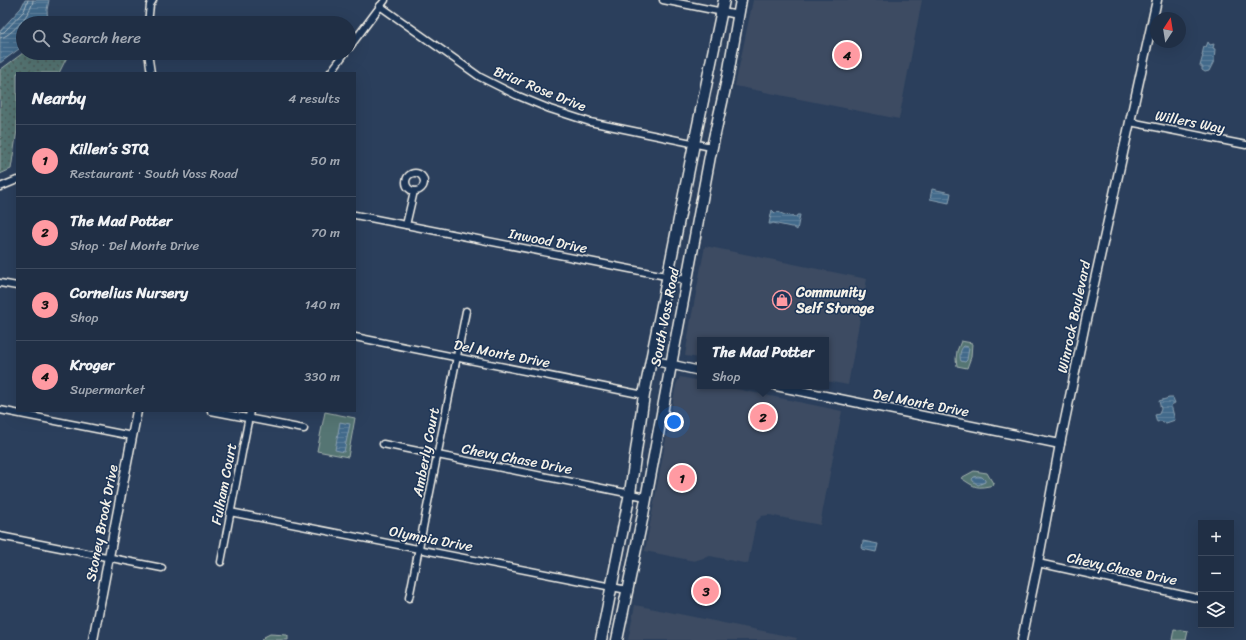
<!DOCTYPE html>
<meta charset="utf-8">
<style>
body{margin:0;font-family:Sriracha,sans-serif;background:#2d3b50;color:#f1f3f6}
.controls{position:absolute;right:12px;bottom:12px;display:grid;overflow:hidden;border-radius:0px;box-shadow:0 4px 16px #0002}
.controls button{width:36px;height:36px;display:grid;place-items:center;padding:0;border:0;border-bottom:1px solid #3d4a5e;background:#202f45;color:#f1f3f6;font:20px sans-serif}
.compass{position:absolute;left:1150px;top:12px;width:36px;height:36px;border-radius:50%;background:#202f45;box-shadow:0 4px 16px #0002;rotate:12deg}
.you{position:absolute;left:674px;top:422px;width:14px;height:14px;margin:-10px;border:3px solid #fff;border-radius:50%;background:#1a73e8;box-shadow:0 0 0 6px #1a73e833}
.badge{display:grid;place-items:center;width:26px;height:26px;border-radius:50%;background:#ff9aa2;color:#111;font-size:13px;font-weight:700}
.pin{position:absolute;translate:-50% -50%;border:2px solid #fff;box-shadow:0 1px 4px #0006}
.popup{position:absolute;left:697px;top:337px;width:132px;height:52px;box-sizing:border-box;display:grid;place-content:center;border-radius:0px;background:#202f45;filter:drop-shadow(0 1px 3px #0005);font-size:13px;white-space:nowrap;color:#a2a9b3}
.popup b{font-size:15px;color:#f1f3f6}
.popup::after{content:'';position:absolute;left:50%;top:100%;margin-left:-8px;border:8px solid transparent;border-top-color:#202f45}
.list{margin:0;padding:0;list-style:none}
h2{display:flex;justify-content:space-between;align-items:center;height:52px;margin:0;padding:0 16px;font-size:17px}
h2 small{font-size:13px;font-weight:400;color:#a2a9b3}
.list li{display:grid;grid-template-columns:26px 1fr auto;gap:12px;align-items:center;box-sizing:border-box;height:72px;padding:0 16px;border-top:1px solid #3d4a5e}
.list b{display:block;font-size:15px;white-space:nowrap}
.list p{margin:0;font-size:13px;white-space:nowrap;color:#a2a9b3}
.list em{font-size:13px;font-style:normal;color:#a2a9b3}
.icon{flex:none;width:22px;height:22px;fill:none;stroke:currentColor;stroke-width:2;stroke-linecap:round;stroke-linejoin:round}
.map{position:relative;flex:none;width:1246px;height:640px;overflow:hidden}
.search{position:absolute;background:#202f45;box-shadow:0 4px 16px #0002;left:16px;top:16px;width:340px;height:44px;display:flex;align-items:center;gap:10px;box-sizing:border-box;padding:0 14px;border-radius:22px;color:#a2a9b3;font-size:15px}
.panel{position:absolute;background:#202f45;box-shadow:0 4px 16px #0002;left:16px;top:72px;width:340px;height:340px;border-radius:0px}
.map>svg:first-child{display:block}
</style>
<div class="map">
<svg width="1246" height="640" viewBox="0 0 1246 640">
<defs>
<pattern id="park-dots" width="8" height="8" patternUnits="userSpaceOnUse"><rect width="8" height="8" fill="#547473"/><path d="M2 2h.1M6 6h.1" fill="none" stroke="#4e5c5a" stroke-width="1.8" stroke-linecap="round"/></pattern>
<pattern id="water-rules" width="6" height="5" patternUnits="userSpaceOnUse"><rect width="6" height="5" fill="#436a8b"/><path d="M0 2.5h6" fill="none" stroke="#5f809b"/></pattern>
</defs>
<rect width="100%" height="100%" fill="#2b3f5c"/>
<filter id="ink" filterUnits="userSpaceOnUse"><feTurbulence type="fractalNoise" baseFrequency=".025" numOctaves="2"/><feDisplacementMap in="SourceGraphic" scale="8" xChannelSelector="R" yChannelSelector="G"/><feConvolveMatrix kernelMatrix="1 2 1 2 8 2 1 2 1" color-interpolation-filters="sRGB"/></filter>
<g filter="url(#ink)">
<g fill="#3c4b62">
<polygon points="753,0 922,0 899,119 735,86"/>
<polygon points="705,246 867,279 848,385 826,381 826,340 700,340 700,358 685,356 691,319"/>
<polygon points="680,377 700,381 700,386 722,386 842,411 820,525 769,515 762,516 756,522 748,564 710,556 694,561 645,551 676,385"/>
<polygon points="635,605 797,638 796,640 628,640"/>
</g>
<polygon fill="url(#park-dots)" stroke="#a4b2ae" points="23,53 69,53 59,73 17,73 17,130 11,169 0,174 0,70"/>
<g fill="#547473" stroke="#a4b2ae">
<polygon points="961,341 972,343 971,357 967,368 957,366 956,359 957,351"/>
<polygon points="325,412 355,418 348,457 317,451"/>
<path d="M 974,471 L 987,473 L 994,485 C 976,489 976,488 961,478 Z"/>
<polygon points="1174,629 1188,631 1186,640 1172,640"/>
<polygon points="270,634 287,635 288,636 288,640 261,640 264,637"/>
</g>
<g fill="url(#water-rules)" stroke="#8aa0b0">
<polygon points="25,0 49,0 47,10 48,23 23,23 23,46 0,63 0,31 21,8"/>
<polygon points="1208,42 1210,45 1214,44 1213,48 1215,49 1214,61 1209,71 1205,72 1202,70 1202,66 1200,66 1203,55 1202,55 1204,46 1206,47"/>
<polygon points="932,189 951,193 949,203 930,199"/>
<polygon points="772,210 775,213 778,212 785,215 796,217 797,215 800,215 797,230 793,227 791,227 773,223 771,224 769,224"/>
<path d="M 964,346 L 968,347 L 969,348 L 967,360 L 965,362 L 961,361 C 959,357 960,349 964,346 Z"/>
<polygon points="1169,398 1173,398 1175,403 1171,405 1175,420 1166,423 1161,421 1157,422 1155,415 1159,414 1161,409 1159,401"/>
<polygon points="340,422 350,424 344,452 335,450"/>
<polygon points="978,476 982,477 985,480 985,482 978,485 973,481 972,479 974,477"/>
<polygon points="863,541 878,544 876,552 862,549"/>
</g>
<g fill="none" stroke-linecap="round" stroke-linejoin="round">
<g stroke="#adbbc3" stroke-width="1">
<polyline points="0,33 4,32 24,11 28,0"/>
<path d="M 0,38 C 11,37 33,11 33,0"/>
</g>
<defs>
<g id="minor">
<polyline points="663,0 738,15"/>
<polyline points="380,6 480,77 516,95 550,109 590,122 711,147"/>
<polyline points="148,23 150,5 153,0"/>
<polyline points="349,48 385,0"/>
<polyline points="148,53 151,73"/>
<polyline points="330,73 345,53"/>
<polyline points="1130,122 1246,145"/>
<circle cx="415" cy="182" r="9"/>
<polyline points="0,187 17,180"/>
<polyline points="355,215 686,280"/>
<polyline points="406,225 414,191"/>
<polyline points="0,283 17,286"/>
<polyline points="355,337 644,395"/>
<polyline points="0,410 132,436"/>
<polyline points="211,411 304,429"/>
<polyline points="383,444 646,497"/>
<polyline points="230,512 627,590"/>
<polyline points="0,536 162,568"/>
<polyline points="221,562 250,411"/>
<polyline points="1038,563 1201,599"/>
<polyline points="409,598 466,311"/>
</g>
<g id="tertiary">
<polyline points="651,360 700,371"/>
<polyline points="776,386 1060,444"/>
<polyline points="93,640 137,411"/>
<polyline points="1022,640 1038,563 1060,444 1084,329 1157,0"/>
</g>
<g id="primary">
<polyline points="601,640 630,493 644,395 653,350 694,144 724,0"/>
<polyline points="617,640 643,515 710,156 728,75 741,0"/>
</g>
</defs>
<use href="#minor" stroke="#f4f1e8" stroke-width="9"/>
<use href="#tertiary" stroke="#f4f1e8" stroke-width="11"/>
<use href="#primary" stroke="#f4f1e8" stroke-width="13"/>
<use href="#minor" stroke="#1d3557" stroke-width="6"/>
<use href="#tertiary" stroke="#1d3557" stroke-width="8"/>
<use href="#primary" stroke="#1d3557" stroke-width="10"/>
</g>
</g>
<defs>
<symbol id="shop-ring" viewBox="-11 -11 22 22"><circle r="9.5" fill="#1d3557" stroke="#ff9aa2" stroke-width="1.5"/><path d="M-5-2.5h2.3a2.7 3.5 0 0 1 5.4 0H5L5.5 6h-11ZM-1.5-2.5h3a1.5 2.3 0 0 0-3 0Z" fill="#ff9aa2"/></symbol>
</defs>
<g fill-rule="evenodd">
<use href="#shop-ring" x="771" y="289" width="22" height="22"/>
</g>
<g text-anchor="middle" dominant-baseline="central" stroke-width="3" stroke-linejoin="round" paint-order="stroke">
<g font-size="14" fill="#f4f1e8" stroke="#1d3557">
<text transform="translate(540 89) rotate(22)">Briar Rose Drive</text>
<text transform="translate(1190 122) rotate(11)">Willers Way</text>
<text transform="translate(548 241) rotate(11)">Inwood Drive</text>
<text transform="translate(665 317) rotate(-79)">South Voss Road</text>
<text transform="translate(1074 317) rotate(-78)">Winrock Boulevard</text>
<text transform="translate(502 354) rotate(11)">Del Monte Drive</text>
<text transform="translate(921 403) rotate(11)">Del Monte Drive</text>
<text transform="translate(426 452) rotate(-79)">Amberly Court</text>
<text transform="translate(517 459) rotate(11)">Chevy Chase Drive</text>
<text transform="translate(224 484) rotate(-79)">Fulham Court</text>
<text transform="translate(102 523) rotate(-79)">Stoney Brook Drive</text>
<text transform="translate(431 539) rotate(11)">Olympia Drive</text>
<text transform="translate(1122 569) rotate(12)">Chevy Chase Drive</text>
</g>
<g font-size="14" font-weight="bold" fill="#f4f1e8" stroke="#1d3557" text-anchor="start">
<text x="796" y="292">Community<tspan x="796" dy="16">Self Storage</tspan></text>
</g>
</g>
</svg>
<div class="controls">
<button>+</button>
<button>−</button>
<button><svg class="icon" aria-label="layers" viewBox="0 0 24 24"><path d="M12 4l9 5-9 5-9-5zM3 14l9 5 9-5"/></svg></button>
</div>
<svg class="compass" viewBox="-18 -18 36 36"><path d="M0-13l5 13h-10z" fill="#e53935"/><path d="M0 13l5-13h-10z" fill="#a2a9b3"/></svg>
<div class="you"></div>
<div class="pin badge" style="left:682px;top:478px">1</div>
<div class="pin badge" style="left:763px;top:417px">2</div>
<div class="popup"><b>The Mad Potter</b>Shop</div>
<div class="pin badge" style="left:706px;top:591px">3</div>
<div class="pin badge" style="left:847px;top:55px">4</div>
<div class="search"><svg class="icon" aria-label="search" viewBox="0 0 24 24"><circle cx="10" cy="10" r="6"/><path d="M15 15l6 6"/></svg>Search here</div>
<section class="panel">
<h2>Nearby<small>4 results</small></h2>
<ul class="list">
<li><span class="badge">1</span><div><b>Killen’s STQ</b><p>Restaurant · South Voss Road</p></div><em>50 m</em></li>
<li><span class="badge">2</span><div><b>The Mad Potter</b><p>Shop · Del Monte Drive</p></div><em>70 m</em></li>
<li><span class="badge">3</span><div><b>Cornelius Nursery</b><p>Shop</p></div><em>140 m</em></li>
<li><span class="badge">4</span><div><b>Kroger</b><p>Supermarket</p></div><em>330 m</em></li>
</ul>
</section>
</div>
